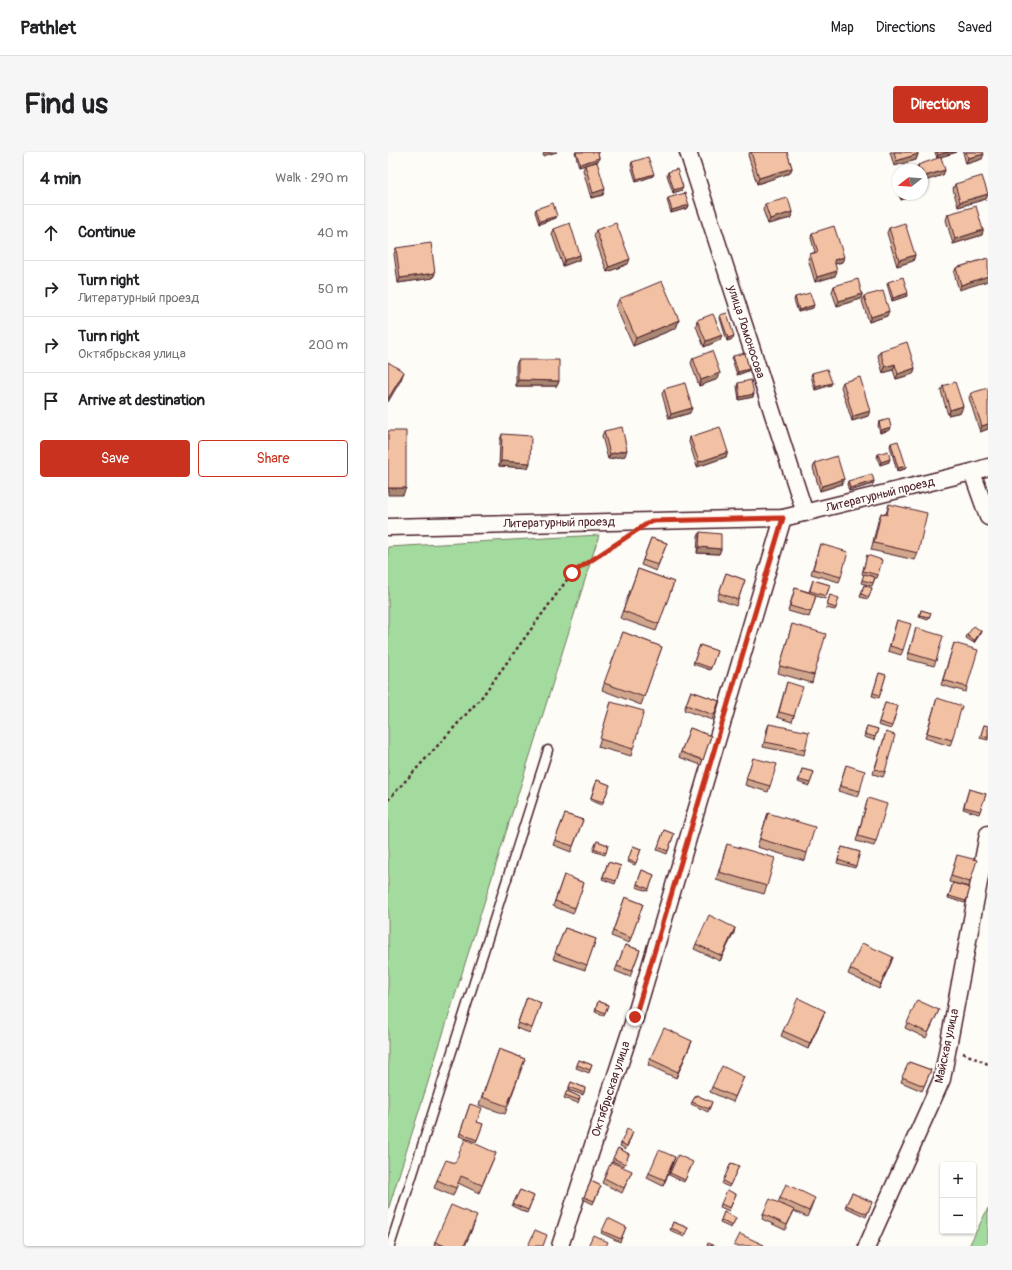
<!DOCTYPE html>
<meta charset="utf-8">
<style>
body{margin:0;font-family:Pangolin,sans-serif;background:#f6f6f6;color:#202124}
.controls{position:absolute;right:12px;bottom:12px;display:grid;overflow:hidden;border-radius:4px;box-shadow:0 1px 3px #0004}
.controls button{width:36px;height:36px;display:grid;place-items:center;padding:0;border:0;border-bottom:1px solid #e0e0e0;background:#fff;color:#202124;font:20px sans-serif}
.compass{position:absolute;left:504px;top:12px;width:36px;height:36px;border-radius:50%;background:#fff;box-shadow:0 1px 3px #0004;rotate:253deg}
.stop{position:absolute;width:12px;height:12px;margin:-9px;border:3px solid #c8321e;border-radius:50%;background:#fff}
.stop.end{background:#c8321e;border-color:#fff;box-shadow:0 1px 4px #0008}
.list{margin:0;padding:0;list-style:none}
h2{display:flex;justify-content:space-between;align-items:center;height:52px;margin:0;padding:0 16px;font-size:17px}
h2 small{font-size:13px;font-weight:400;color:#757577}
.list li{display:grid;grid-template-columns:26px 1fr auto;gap:12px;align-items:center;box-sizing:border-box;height:56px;padding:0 16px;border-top:1px solid #e0e0e0}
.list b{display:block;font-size:15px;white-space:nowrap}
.list p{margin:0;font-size:13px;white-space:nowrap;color:#757577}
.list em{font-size:13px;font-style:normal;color:#757577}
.actions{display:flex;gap:8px;padding:12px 16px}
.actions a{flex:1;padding:9px 0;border:1px solid #c8321e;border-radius:4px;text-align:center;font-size:14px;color:#c8321e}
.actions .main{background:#c8321e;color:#fff}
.icon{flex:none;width:22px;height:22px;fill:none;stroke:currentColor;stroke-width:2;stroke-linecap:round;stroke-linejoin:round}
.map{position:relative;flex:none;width:600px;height:1094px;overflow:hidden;border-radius:4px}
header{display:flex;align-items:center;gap:24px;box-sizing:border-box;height:56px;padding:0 20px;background:#fff;border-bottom:1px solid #e0e0e0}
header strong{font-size:19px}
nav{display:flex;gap:22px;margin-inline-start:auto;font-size:14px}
.intro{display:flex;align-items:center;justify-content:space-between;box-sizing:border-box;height:96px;padding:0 24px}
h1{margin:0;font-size:28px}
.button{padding:10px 18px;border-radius:4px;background:#c8321e;color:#fff;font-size:14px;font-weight:700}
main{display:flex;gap:24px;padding:0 24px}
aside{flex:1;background:#fff;border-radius:4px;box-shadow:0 1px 3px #0004}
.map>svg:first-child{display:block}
</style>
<header>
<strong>Pathlet</strong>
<nav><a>Map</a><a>Directions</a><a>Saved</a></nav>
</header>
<div class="intro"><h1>Find us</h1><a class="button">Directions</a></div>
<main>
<aside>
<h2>4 min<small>Walk · 290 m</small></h2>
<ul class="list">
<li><svg class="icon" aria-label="ahead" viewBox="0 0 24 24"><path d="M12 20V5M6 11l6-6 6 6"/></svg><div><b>Continue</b></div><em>40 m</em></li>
<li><svg class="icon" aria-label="right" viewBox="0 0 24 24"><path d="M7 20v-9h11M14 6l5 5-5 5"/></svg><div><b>Turn right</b><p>Литературный проезд</p></div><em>50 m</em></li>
<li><svg class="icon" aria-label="right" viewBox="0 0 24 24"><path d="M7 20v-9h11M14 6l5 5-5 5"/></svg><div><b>Turn right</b><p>Октябрьская улица</p></div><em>200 m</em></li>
<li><svg class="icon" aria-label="arrive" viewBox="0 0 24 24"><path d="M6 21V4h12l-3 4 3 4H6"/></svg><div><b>Arrive at destination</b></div></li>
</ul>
<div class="actions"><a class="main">Save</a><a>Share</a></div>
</aside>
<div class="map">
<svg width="600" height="1094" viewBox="0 0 600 1094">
<rect width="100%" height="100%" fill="#fdfcf7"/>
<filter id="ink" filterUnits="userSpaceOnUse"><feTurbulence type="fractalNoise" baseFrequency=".025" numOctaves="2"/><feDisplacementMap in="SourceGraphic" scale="8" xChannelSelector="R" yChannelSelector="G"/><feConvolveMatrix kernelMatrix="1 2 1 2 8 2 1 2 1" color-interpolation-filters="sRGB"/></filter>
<g filter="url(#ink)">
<g fill="#a3da9e" stroke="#767c64">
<polygon points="211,383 0,1058 0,395"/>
<polygon points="600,1056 600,1094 581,1094"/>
</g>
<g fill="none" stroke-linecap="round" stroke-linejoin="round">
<defs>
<polyline id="service" points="2,1094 160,598"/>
<g id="minor">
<polyline points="300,0 417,361"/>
<polyline points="584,320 600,365"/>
<polyline points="0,375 395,366 584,320 600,315"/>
<polyline points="172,1094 247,865 395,366"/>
<polyline points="479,1094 554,927 600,682"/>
</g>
</defs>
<use href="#service" stroke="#4a1f2b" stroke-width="11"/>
<use href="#minor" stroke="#4a1f2b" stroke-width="19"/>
<g stroke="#4a1f2b" stroke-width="2.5" stroke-dasharray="3 3" stroke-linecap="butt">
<polyline points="0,648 93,546 184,421 236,387"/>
<polyline points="575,901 600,912"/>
</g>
<use href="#service" stroke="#fdfcf7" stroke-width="8"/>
<use href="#minor" stroke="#fdfcf7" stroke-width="16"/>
</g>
<g fill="#d0a68c" stroke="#4a1f2b">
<polygon points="187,0 210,0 211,6 210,9 191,15"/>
<polygon points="362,0 399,0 404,16 402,21 369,32 360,3"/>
<polygon points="502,0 529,0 530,2 528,8 506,14"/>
<polygon points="547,0 569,0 549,6"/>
<polygon points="575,0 595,0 594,7 578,12"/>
<polygon points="244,10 265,24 248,30 243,13"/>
<polygon points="197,13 215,43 203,46 195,18"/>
<polygon points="530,13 557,18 555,23 534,18 528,18"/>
<polygon points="280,20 294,38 285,41 279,23"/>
<polygon points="567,32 600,42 598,47 570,55 565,37"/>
<polygon points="512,42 531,42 513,48 511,43"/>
<polygon points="280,46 301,53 300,56 283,61 279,48"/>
<polygon points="377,52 404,60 403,66 380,72 375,58"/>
<polygon points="148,57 168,66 151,72 147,60"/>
<polygon points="560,62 595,78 594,83 565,92 558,68"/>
<polygon points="501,76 527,103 525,109 509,114 499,81"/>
<polygon points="166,77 192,103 191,108 175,114 164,82"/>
<polygon points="208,78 240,112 219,120 206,84"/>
<polygon points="424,81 456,105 454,110 447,112 447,124 427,130 420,107 422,102 427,100 423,86"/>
<polygon points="8,96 47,121 45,126 10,131 6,102"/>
<polygon points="600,106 571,138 566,121 568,116"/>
<polygon points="500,130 519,144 504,149 499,132"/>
<polygon points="446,134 474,142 473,147 449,154 444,140"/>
<polygon points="476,144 499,164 481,170 474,149"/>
<polygon points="407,145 425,156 410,160 406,148"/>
<polygon points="231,147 291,168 288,176 245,194 228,155"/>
<polygon points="332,163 346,184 345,187 339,189 332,166"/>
<polygon points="309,168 332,188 316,195 308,174"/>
<polygon points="492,199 527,216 525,222 508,227 505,218 495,221 490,204"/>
<polygon points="345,204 360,219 349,223 344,207"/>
<polygon points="305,206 332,221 330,227 311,234 303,211"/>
<polygon points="130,208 171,229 169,234 128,234 128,213"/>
<polygon points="424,221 443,233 427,238 423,224"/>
<polygon points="455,230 480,264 464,269 453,235"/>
<polygon points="350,231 366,242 365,245 351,248 349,234"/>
<polygon points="555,234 573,260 560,263 553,239"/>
<polygon points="276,237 302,261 281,267 274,242"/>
<polygon points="583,241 600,277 592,280 581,246"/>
<polygon points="491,270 503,275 502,278 492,281 490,273"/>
<polygon points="216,279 237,304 220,307 214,284"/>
<polygon points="114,282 142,311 140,316 111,314 112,288"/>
<polygon points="302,285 340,300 338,305 309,315 301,290"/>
<polygon points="503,291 518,314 517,317 509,319 502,294"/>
<polygon points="490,302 501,310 492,313 489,305"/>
<polygon points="427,311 456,327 454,332 432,339 425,316"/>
<polygon points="460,329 486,329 485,332 461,339 459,332"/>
<polygon points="501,352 530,401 527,408 483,398 490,369 493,361 498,362"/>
<polygon points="312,380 333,397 331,402 309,401 310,385"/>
<polygon points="263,386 279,391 268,419 253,413"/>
<polygon points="432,392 453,425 451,430 423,422"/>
<polygon points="479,403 490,423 489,426 487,426 484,434 473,431 476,423 474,422"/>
<polygon points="250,417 286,430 268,479 232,466"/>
<polygon points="338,421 357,428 348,454 329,447"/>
<polygon points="425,428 442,433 437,447 428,444 421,465 400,459 407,436 421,440"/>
<polygon points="476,433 484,436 480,447 472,445"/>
<polygon points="442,443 448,456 447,458 438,456"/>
<polygon points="533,458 543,461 540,468 531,465"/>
<polygon points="509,468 515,498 513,503 500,499"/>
<polygon points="404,472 426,523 424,531 390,521"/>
<polygon points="528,476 548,509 546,514 519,507"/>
<polygon points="593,479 592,482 586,491 578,486 579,483"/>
<polygon points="235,480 274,495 253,553 214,538"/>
<polygon points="566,491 579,535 578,540 553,533"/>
<polygon points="312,493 329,499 322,518 305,512"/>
<polygon points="491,521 498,523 491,546 484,544"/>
<polygon points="399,530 406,564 404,570 389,565"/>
<polygon points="303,539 331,549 324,568 296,558"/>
<polygon points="549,546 564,588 562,594 537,586"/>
<polygon points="223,550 245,597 243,604 210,595"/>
<polygon points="497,551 510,554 503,577 490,573"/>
<polygon points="381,572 417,598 416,603 375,595 379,577"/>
<polygon points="596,573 600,574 600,588 592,586"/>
<polygon points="479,574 490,577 486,588 476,585"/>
<polygon points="302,576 323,584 313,613 291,605"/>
<polygon points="498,580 497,620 495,625 485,622"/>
<polygon points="365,606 382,634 380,640 357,633"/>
<polygon points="458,613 472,639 470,645 450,639"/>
<polygon points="414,617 426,620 421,634 410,630"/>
<polygon points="209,628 222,633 214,653 202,648"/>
<polygon points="581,637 598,642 591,662 575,657"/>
<polygon points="480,646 488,689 486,694 468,689"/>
<polygon points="380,661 419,701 417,709 369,695"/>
<polygon points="177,662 195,668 183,700 165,693"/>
<polygon points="276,678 286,682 279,702 269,698"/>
<polygon points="209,689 220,693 217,703 205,699"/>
<polygon points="339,692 379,734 376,742 328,728"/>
<polygon points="245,694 253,697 247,713 240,710"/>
<polygon points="454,695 472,700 467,716 449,711"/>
<polygon points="569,703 582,730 581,735 561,730"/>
<polygon points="220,710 233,714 227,732 214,727"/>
<polygon points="254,718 266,723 260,739 248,735"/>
<polygon points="176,723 196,731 185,762 165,754"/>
<polygon points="565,731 582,736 577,751 560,746"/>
<polygon points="237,745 255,752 241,791 223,784"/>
<polygon points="177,776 208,787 197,818 165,807"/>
<polygon points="347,776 332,809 306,797 308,792"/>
<polygon points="237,793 252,798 242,825 227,819"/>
<polygon points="505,805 491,837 460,822 462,817"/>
<polygon points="139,845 153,851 142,881 128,876"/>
<polygon points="210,849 220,853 216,863 207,860"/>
<polygon points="551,858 538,886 517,876 519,871"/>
<polygon points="437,859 420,897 393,884 395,879"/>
<polygon points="304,889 288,926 260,913 262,907"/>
<polygon points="111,897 137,907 117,962 91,953"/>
<polygon points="191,908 204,913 201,921 188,916"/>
<polygon points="521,910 543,918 534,939 513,930"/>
<polygon points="356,925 345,950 322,940 324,935"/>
<polygon points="183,930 197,936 195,943 180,938"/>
<polygon points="179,939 192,945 190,951 176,946"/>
<polygon points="308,943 324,950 320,960 303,952"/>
<polygon points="82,952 89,970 95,972 88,990 71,984"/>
<polygon points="244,983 238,997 232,994 233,991"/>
<polygon points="230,996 241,1002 236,1014 224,1009"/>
<polygon points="108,1001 91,1041 70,1031 65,1044 46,1036 49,1028 67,1011"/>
<polygon points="285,1011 275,1034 259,1026 261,1021"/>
<polygon points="343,1011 351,1014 341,1035 334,1032"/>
<polygon points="304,1013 296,1030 281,1023 282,1021"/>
<polygon points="244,1019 234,1041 214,1031 216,1026"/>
<polygon points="203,1029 213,1034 205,1052 195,1047"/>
<polygon points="132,1038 146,1044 139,1061 124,1054"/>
<polygon points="464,1041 484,1050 478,1065 457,1055"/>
<polygon points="348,1042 341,1059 332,1055 333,1052"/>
<polygon points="392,1046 425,1051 419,1065 406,1059 397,1078 374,1067 375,1062 390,1051"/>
<polygon points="336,1060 348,1066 343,1076 332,1071"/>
<polygon points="87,1070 77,1094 46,1094 47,1090"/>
<polygon points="285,1070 300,1076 296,1085 282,1078"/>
<polygon points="238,1075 232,1090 213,1081 214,1079"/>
</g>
<g fill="#a98772" stroke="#4a1f2b">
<polygon points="156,0 169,0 155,4"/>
<polygon points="561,0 569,0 549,6 550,3"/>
<polygon points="530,2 528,8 506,14 508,9"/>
<polygon points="596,2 594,7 578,12 580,6"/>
<polygon points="211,6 210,9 191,15 192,12"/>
<polygon points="404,16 402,21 369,32 371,26"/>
<polygon points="557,18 555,23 534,30 534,25"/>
<polygon points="266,22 265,24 248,30 249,27"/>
<polygon points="295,35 294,38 285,41 286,38"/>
<polygon points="217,37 215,43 203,46 205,41"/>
<polygon points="523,42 531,42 513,48 514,45"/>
<polygon points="600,42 598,47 570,55 572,50"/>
<polygon points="301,53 300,56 283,61 284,58"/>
<polygon points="404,60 403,66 380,72 382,67"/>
<polygon points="169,64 168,66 151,72 152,69"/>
<polygon points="595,78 594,83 565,92 567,87"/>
<polygon points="192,103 191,108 175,114 177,108"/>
<polygon points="527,103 525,109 509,114 511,108"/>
<polygon points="456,105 454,110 444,113 446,108"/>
<polygon points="242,107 240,112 219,120 221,115"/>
<polygon points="449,119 447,124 427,130 429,125"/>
<polygon points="47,121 45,126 10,131 12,126"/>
<polygon points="600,124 600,129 571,138 573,133"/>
<polygon points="520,141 519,144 504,149 505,146"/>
<polygon points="474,142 473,147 449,154 451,149"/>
<polygon points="426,153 425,156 410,160 411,158"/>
<polygon points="501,159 499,164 481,170 483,165"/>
<polygon points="291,168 288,176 245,194 248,186"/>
<polygon points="334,183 332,188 316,195 318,189"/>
<polygon points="346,184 345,187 339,189 340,186"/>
<polygon points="507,212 505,218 495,221 497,215"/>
<polygon points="527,216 525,222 508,227 510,222"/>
<polygon points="361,217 360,219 349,223 350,220"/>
<polygon points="16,220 13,228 0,250 0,247"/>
<polygon points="332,221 330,227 311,234 313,228"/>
<polygon points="130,228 171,229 169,234 128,234"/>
<polygon points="444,231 443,233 427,238 428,235"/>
<polygon points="366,242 365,245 351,248 352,245"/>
<polygon points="575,254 573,260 560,263 562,258"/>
<polygon points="304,256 302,261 281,267 283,262"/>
<polygon points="482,259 480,264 464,269 465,264"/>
<polygon points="600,272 600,277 592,280 594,274"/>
<polygon points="503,275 502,278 492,281 493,278"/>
<polygon points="239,298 237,304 220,307 222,302"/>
<polygon points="340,300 338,305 309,315 311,310"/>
<polygon points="502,307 501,310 492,313 493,310"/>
<polygon points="113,309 142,311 140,316 111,314"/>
<polygon points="518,314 517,317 509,319 510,316"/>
<polygon points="456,327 454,332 432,339 434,334"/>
<polygon points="486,329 485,332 461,339 462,336"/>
<polygon points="0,336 18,336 15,343 0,343"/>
<polygon points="311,395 333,397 331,402 309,401"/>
<polygon points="593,479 592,482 586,491 586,489"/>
<polygon points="347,776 346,781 332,809 334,804"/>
<polygon points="505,805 503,811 491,837 493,832"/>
<polygon points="437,859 435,864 420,897 422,891"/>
<polygon points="304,889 302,894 288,926 290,920"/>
<polygon points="287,1005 285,1011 275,1034 277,1028"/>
</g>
<g fill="#f2c1a3" stroke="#4a1f2b">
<polygon points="188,0 210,0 211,6 192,12"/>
<polygon points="363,0 399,0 404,16 371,26"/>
<polygon points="506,0 529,0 530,2 508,9"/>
<polygon points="549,0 561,0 550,3"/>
<polygon points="578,0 595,0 596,2 580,6"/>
<polygon points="260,5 266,22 249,27 244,10"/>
<polygon points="553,5 557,18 534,25 534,18 531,18 530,13"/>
<polygon points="209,10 217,37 205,41 197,13"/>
<polygon points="289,17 295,35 286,38 280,20"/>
<polygon points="594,24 600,42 572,50 567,32"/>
<polygon points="297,41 301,53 284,58 280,46"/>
<polygon points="513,42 523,42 514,45"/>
<polygon points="400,46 404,60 382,67 377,52"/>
<polygon points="165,51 169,64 152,69 148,57"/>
<polygon points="588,54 595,78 567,87 560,62"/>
<polygon points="182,71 192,103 177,108 166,77"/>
<polygon points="228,71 242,107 221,115 208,78"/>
<polygon points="517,71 527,103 511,108 501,76"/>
<polygon points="446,74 456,105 446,108 449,119 429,125 422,102 430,100 424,81"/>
<polygon points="43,91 47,121 12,126 8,96"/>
<polygon points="600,106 600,124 573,133 568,116"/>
<polygon points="515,125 520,141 505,146 500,130"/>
<polygon points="470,127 474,142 451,149 446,134"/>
<polygon points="274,129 291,168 248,186 231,147"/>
<polygon points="495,139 501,159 483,165 476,144"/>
<polygon points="422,141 426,153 411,158 407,145"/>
<polygon points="339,161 346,184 340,186 332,163"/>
<polygon points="325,162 334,183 318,189 309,168"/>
<polygon points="519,190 527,216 510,222 507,212 497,215 492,199"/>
<polygon points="324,199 332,221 313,228 305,206"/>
<polygon points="357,201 361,217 350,220 345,204"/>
<polygon points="130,208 171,208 171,229 130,228"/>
<polygon points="0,210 16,220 0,247"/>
<polygon points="439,217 444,231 428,235 424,221"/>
<polygon points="472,225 482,259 465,264 455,230"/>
<polygon points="363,228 366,242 352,245 350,231"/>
<polygon points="567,230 575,254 562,258 555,234"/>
<polygon points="297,231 304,256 283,262 276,237"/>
<polygon points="600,236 600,272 594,274 583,241"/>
<polygon points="501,267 503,275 493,278 491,270"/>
<polygon points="234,275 239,298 222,302 216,279"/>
<polygon points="332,275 340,300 311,310 302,285"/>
<rect x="0" y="279" width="18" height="57"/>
<polygon points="114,282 143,284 142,311 113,309"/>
<polygon points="510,289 518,314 510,316 503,291"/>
<polygon points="500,299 502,307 493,310 490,302"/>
<polygon points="449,304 456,327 434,334 427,311"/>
<polygon points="484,322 486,329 462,336 460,329"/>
<polygon points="501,352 539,361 530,401 486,391 493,361 499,363"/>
<polygon points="312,380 333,382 333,397 311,395"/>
<polygon points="263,386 279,391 270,413 255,408"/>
<polygon points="432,392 460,400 453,425 425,417"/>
<polygon points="479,403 494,408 490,423 475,419"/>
<polygon points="250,417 286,430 271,472 235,459"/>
<polygon points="338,421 357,428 350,448 331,441"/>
<polygon points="476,422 487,425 485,431 474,428"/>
<polygon points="425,428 442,433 438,444 422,439"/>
<polygon points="476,433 484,436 481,445 473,442"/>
<polygon points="407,436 428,443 423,460 402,454"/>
<polygon points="442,443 451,446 448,456 439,453"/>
<polygon points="533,458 543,461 541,465 532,463"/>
<polygon points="509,468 523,472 515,498 502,494"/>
<polygon points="404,472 438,482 426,523 392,514"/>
<polygon points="586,474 593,479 586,489 579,483"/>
<polygon points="528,476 555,484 548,509 521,501"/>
<polygon points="235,480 274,495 256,545 216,531"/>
<polygon points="566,491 590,498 579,535 555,528"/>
<polygon points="312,493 329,499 323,516 306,510"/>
<polygon points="491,521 498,523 492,543 485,541"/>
<polygon points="399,530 415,535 406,564 391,560"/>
<polygon points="303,539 331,549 326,563 298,553"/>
<polygon points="549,546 574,554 564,588 539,581"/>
<polygon points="223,550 256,559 245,597 212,587"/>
<polygon points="497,551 510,554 504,574 491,570"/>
<polygon points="381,572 421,580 417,598 377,590"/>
<polygon points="596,573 600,574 600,586 593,583"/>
<polygon points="479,574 490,577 487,585 477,582"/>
<polygon points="302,576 323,584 315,608 293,600"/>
<polygon points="498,580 507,583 497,620 487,617"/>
<polygon points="365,606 389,612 382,634 358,627"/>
<polygon points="458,613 477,619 472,639 452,634"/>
<polygon points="414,617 426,620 422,631 411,628"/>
<polygon points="209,628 222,633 215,650 203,646"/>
<polygon points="581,637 598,642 592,659 576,655"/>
<polygon points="480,646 499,652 488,689 470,684"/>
<polygon points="380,661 427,675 419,701 372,687"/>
<polygon points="177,662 195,668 185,694 167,688"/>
<polygon points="276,678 286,682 280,699 270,695"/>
<polygon points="209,689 220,693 218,701 206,696"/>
<polygon points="339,692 387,706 379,734 331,720"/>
<polygon points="245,694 253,697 248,711 240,708"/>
<polygon points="454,695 472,700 468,714 450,708"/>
<polygon points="569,703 589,708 582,730 563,724"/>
<polygon points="220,710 233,714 228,729 215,725"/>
<polygon points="254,718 266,723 261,737 249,732"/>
<polygon points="176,723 196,731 187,756 167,749"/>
<polygon points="565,731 582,736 578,749 561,744"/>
<polygon points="237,745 255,752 243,786 225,779"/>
<polygon points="321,763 347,776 334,804 308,792"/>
<polygon points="177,776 208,787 199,813 167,801"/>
<polygon points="474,791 505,805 493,832 462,817"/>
<polygon points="237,793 252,798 244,819 229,814"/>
<polygon points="139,845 153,851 144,876 130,871"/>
<polygon points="410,846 437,859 422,891 395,879"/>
<polygon points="529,848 551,858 540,881 519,871"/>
<polygon points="210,849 220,853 217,861 208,857"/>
<polygon points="276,876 304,889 290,920 262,907"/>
<polygon points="111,897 137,907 119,954 94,945"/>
<polygon points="191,908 204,913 202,918 189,913"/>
<polygon points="521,910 543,918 536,934 514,925"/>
<polygon points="334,914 356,925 347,945 324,935"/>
<polygon points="183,930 197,936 196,941 181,935"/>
<polygon points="179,939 192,945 191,948 177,943"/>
<polygon points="308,943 324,950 321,957 304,950"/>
<polygon points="82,952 94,956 89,970 95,972 89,988 72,981"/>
<polygon points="239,977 245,980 239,994 233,991"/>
<polygon points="77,987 108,1001 94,1033 73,1024 68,1036 49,1028 58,1008 67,1011"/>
<polygon points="230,996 241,1002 237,1012 225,1006"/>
<polygon points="271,998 287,1005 277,1028 261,1021"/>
<polygon points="290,1003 305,1010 297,1028 282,1021"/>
<polygon points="223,1010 244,1019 236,1036 216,1026"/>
<polygon points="343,1011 351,1014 342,1033 335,1029"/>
<polygon points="203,1029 213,1034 206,1049 196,1045"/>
<polygon points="398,1032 427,1046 421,1059 392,1046"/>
<polygon points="132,1038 146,1044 140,1058 125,1052"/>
<polygon points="339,1038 348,1042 342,1056 333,1052"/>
<polygon points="464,1041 484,1050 479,1062 458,1053"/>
<polygon points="382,1047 406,1058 399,1073 375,1062"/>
<polygon points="63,1053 89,1064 76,1094 57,1094 47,1090"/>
<polygon points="336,1060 348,1066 344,1074 333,1068"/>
<polygon points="220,1066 238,1075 233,1087 214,1079"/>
<polygon points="285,1070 300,1076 297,1082 283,1076"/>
<polygon points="147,1078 159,1083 155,1094 140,1094"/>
<polygon points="352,1082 376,1093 376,1094 346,1094"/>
<polygon points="205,1083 220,1090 218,1094 200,1094"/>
<polygon points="320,1091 328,1094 319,1094"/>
</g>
</g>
<g fill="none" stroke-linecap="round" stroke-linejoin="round" filter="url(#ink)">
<polyline stroke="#c8321e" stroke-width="5" points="184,421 263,369 395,366 247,865"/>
</g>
<g text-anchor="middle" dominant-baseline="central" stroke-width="3.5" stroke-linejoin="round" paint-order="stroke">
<g font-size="12" fill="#4a1f2b" stroke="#fdfcf7">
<text transform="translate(358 180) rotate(72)">улица Ломоносова</text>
<text transform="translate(492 343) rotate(-14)">Литературный проезд</text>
<text transform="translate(171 371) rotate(-1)">Литературный проезд</text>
<text transform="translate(559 894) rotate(-78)">Майская улица</text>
<text transform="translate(223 937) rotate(-72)">Октябрьская улица</text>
</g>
</g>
</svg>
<div class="controls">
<button>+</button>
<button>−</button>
</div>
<svg class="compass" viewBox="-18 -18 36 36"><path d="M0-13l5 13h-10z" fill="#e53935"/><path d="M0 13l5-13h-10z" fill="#757577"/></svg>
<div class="stop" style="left:184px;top:421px"></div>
<div class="stop end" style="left:247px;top:865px"></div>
</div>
</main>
